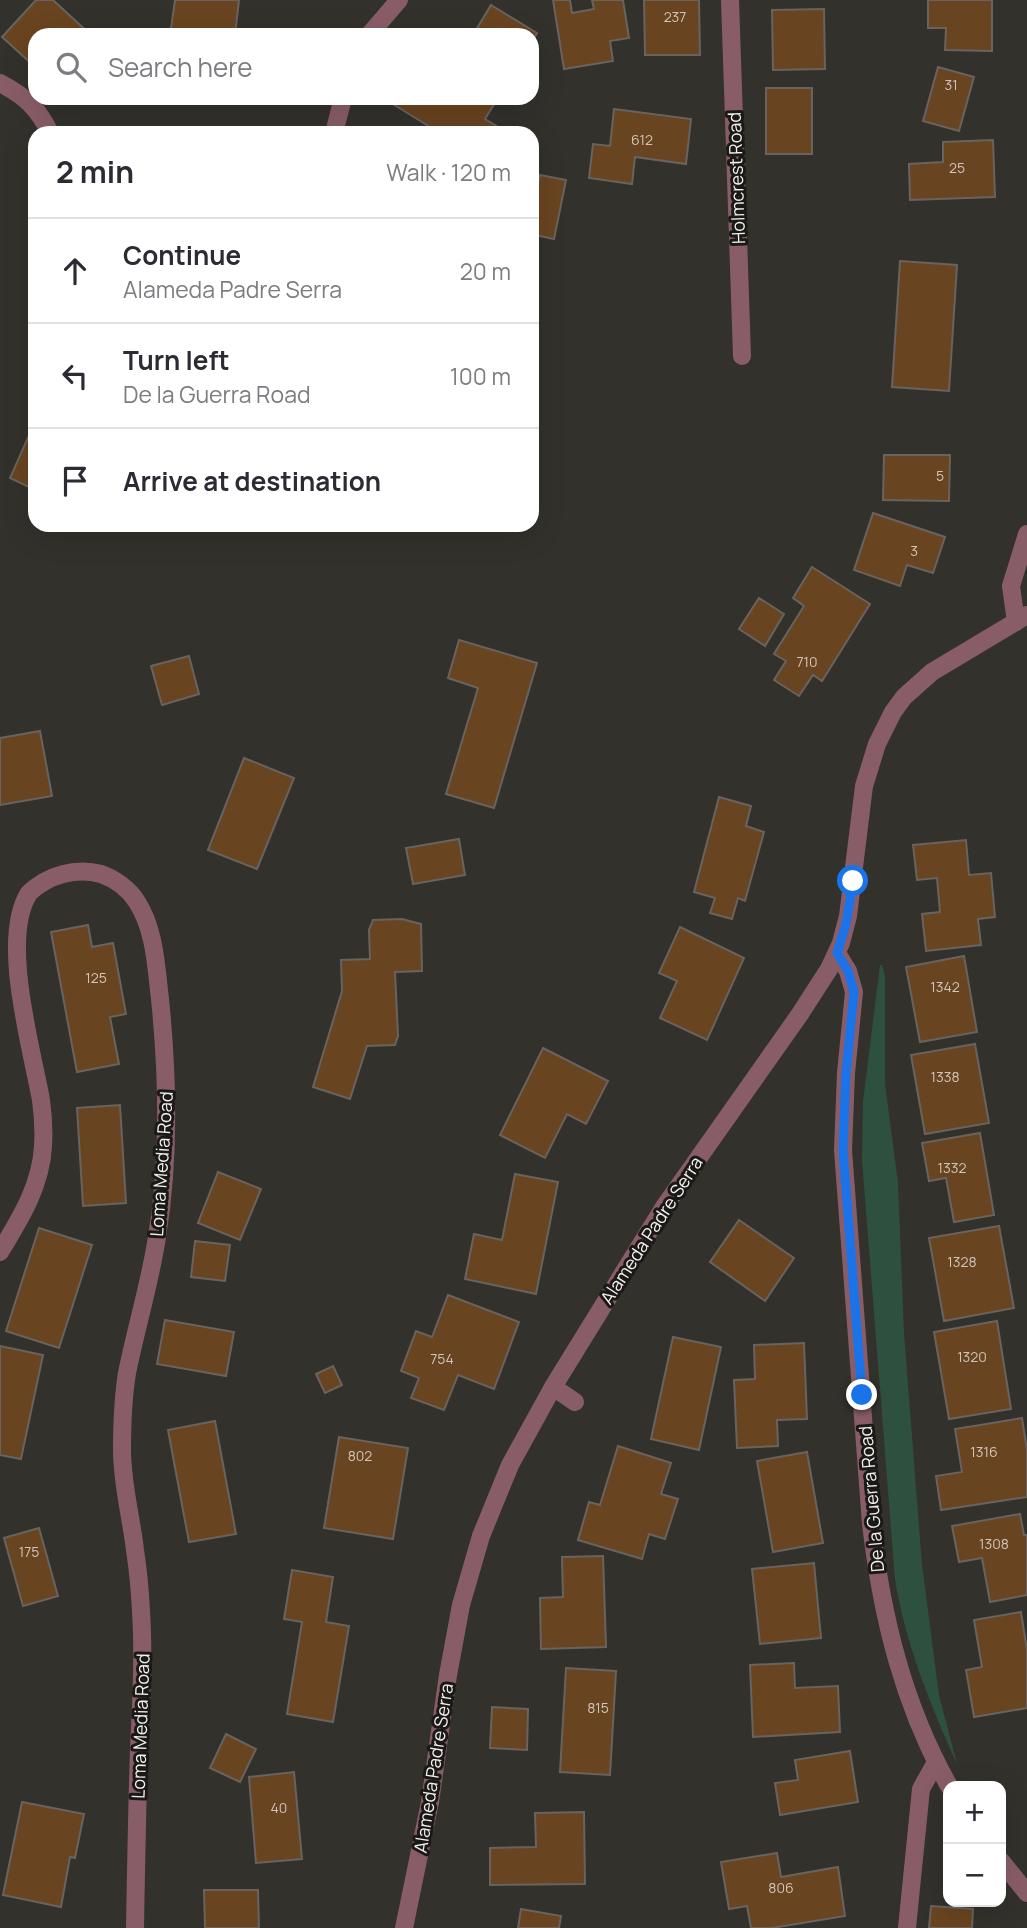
<!DOCTYPE html>
<meta charset="utf-8">
<style>
body{margin:0;font-family:Manrope,sans-serif;background:#f2f2f3;color:#2b2b33}
.controls{position:absolute;right:21px;bottom:21px;display:grid;overflow:hidden;border-radius:14px;box-shadow:0 7px 28px #0002}
.controls button{width:63px;height:63px;display:grid;place-items:center;padding:0;border:0;border-bottom:2px solid #e1e1e2;background:#fff;color:#2b2b33;font:35px sans-serif}
.stop{position:absolute;width:21px;height:21px;margin:-16px;border:5px solid #1a73e8;border-radius:50%;background:#fff}
.stop.end{background:#1a73e8;border-color:#fff;box-shadow:0 2px 7px #0008}
.list{margin:0;padding:0;list-style:none}
h2{display:flex;justify-content:space-between;align-items:center;height:91px;margin:0;padding:0 28px;font-size:30px}
h2 small{font-size:23px;font-weight:400;color:#7c7c81}
.list li{display:grid;grid-template-columns:46px 1fr auto;gap:21px;align-items:center;box-sizing:border-box;height:105px;padding:0 28px;border-top:2px solid #e1e1e2}
.list b{display:block;font-size:26px;white-space:nowrap}
.list p{margin:0;font-size:23px;white-space:nowrap;color:#7c7c81}
.list em{font-size:23px;font-style:normal;color:#7c7c81}
.icon{flex:none;width:38px;height:38px;fill:none;stroke:currentColor;stroke-width:2;stroke-linecap:round;stroke-linejoin:round}
.map{position:relative;flex:none;width:1027px;height:1928px;overflow:hidden}
.search{position:absolute;background:#fff;box-shadow:0 7px 28px #0002;left:28px;top:28px;width:511px;height:77px;display:flex;align-items:center;gap:18px;box-sizing:border-box;padding:0 24px;border-radius:21px;color:#7c7c81;font-size:26px}
.panel{position:absolute;background:#fff;box-shadow:0 7px 28px #0002;left:28px;top:126px;width:511px;height:406px;border-radius:21px}
.map>svg:first-child{display:block}
</style>
<div class="map">
<svg width="1027" height="1928" viewBox="0 0 1027 1928">
<rect width="100%" height="100%" fill="#33312c"/>
<path fill="#2d513e" d="M 880,965 L 882,965 L 885,977 L 885,1084 L 898,1183 L 904,1333 L 922,1565 L 939,1695 L 957,1764 C 930,1704 906,1645 895,1580 L 862,1160 L 863,1102 Z"/>
<g fill="#694420" stroke="#68635f" stroke-width="2">
<polygon points="36,0 53,0 91,35 35,35 35,67 2,37"/>
<polygon points="175,0 239,0 235,35 170,35"/>
<polygon points="553,0 570,0 572,13 594,9 592,0 623,0 629,38 610,41 613,61 564,69"/>
<polygon points="644,0 699,0 700,55 645,55"/>
<polygon points="928,0 992,0 992,51 945,50 946,28 928,28"/>
<polygon points="491,5 537,33 532,42 532,35 473,35"/>
<polygon points="824,9 825,69 773,70 772,10"/>
<polygon points="938,67 974,77 959,131 923,121"/>
<rect x="766" y="88" width="46" height="66"/>
<polygon points="394,98 441,98 448,102 450,98 498,98 485,119 508,133 440,133 391,103"/>
<polygon points="614,109 691,119 686,164 635,157 632,184 589,178 593,144 610,146"/>
<polygon points="993,140 995,197 910,200 909,164 943,162 943,142"/>
<polygon points="540,175 566,180 554,239 535,235 532,252 532,195 535,196"/>
<polygon points="900,261 957,265 949,391 892,387"/>
<polygon points="35,422 35,490 10,478"/>
<polygon points="884,455 950,455 949,501 883,500"/>
<polygon points="873,513 945,537 933,573 907,565 900,586 854,570"/>
<polygon points="812,567 870,604 822,681 813,675 799,696 774,680 786,661 774,654 804,606 793,598"/>
<polygon points="759,598 784,614 765,646 739,629"/>
<polygon points="459,640 537,663 494,808 446,794 478,688 448,678"/>
<polygon points="189,656 199,694 162,705 151,666"/>
<polygon points="40,731 52,796 0,805 0,738"/>
<polygon points="244,758 294,778 257,869 208,850"/>
<polygon points="719,797 751,806 746,826 764,832 745,901 738,898 732,919 710,913 715,898 694,892"/>
<polygon points="459,839 465,875 413,884 406,848"/>
<polygon points="966,840 969,875 991,873 995,917 978,919 981,945 926,951 922,914 940,912 937,878 917,880 913,845"/>
<polygon points="402,919 421,924 422,971 395,972 398,1036 395,1045 367,1046 350,1099 313,1087 342,991 341,960 370,959 369,930 373,920"/>
<polygon points="88,925 92,947 113,943 126,1014 110,1017 119,1064 77,1072 51,932"/>
<polygon points="680,927 744,958 707,1040 660,1018 677,981 659,973"/>
<polygon points="964,956 977,1032 920,1042 906,967"/>
<polygon points="975,1044 989,1123 925,1134 911,1055"/>
<polygon points="543,1048 608,1081 586,1124 567,1114 545,1158 500,1135"/>
<polygon points="120,1105 126,1203 83,1206 77,1108"/>
<polygon points="980,1133 994,1215 954,1222 946,1178 929,1181 922,1143"/>
<polygon points="218,1172 261,1189 240,1240 198,1223"/>
<polygon points="515,1174 558,1182 536,1294 465,1279 474,1234 502,1240"/>
<polygon points="739,1220 794,1258 765,1301 710,1262"/>
<polygon points="999,1226 1014,1308 944,1321 929,1238"/>
<polygon points="39,1228 92,1245 59,1348 6,1331"/>
<polygon points="195,1241 230,1245 225,1281 191,1277"/>
<polygon points="448,1295 519,1322 494,1389 458,1375 444,1410 411,1398 419,1378 401,1371 416,1331 432,1337"/>
<polygon points="165,1320 234,1332 226,1376 157,1364"/>
<polygon points="997,1321 1011,1409 949,1419 934,1332"/>
<polygon points="673,1337 721,1347 699,1450 651,1439"/>
<polygon points="804,1343 807,1419 777,1420 778,1446 737,1448 734,1380 755,1379 754,1345"/>
<polygon points="0,1346 43,1355 21,1459 0,1455"/>
<polygon points="333,1366 342,1385 325,1393 316,1374"/>
<polygon points="1022,1418 1027,1450 1027,1497 941,1510 936,1476 962,1472 955,1429"/>
<polygon points="215,1421 236,1534 189,1542 168,1430"/>
<polygon points="339,1437 408,1448 393,1539 324,1528"/>
<polygon points="618,1446 671,1463 661,1494 678,1499 665,1539 649,1534 642,1559 578,1540 589,1502 600,1505"/>
<polygon points="807,1452 823,1543 773,1552 757,1461"/>
<polygon points="1020,1514 1024,1535 1027,1535 1027,1595 990,1602 982,1558 959,1562 952,1526"/>
<polygon points="39,1528 58,1596 23,1606 4,1538"/>
<polygon points="603,1556 606,1647 541,1649 540,1598 563,1597 562,1557"/>
<polygon points="814,1563 821,1638 760,1644 752,1569"/>
<polygon points="292,1570 333,1577 326,1622 349,1626 333,1722 287,1714 302,1622 284,1619"/>
<polygon points="1021,1612 1027,1650 1027,1708 974,1717 966,1670 982,1667 974,1620"/>
<polygon points="794,1663 795,1688 838,1686 840,1732 753,1737 750,1665"/>
<polygon points="566,1668 616,1671 610,1775 560,1772"/>
<polygon points="492,1707 528,1709 527,1750 490,1748"/>
<polygon points="226,1734 256,1749 240,1782 210,1768"/>
<polygon points="850,1751 858,1802 780,1815 775,1783 798,1780 795,1760"/>
<polygon points="294,1772 302,1859 256,1863 249,1777"/>
<polygon points="22,1802 84,1814 75,1858 70,1857 61,1907 3,1895"/>
<polygon points="584,1812 585,1884 490,1885 490,1848 536,1847 535,1813"/>
<polygon points="777,1853 781,1877 838,1867 845,1916 772,1928 751,1928 747,1906 729,1909 721,1862"/>
<polygon points="204,1890 258,1890 259,1928 205,1928"/>
<polygon points="931,1906 973,1909 972,1928 929,1928"/>
<polygon points="521,1909 561,1916 559,1928 518,1928"/>
</g>
<g fill="none" stroke-linecap="round" stroke-linejoin="round">
<g stroke="#895d68" stroke-width="18">
<polyline points="730,0 742,356"/>
<polyline points="369,35 399,0"/>
<path d="M 0,83 C 25,96 38,108 50,133"/>
<polyline points="334,133 343,98"/>
<polyline points="1016,622 1011,586 1027,534"/>
<path d="M 837,953 L 848,971 L 854,992 L 846,1073 L 843,1150 L 871,1524 C 882,1617 903,1704 949,1786"/>
<path d="M 0,1252 C 20,1219 41,1186 43,1146 C 44,1131 43,1115 41,1100 C 31,1045 0,938 29,893 C 48,875 76,867 101,874 C 115,879 129,889 137,902 C 155,930 156,966 160,999 C 168,1078 170,1158 157,1237 C 150,1283 136,1328 127,1373 C 123,1398 122,1425 122,1450 C 122,1484 131,1516 135,1550 C 138,1570 140,1591 141,1611 C 144,1657 141,1704 139,1750 C 137,1810 136,1869 135,1928"/>
<polyline points="553,1387 575,1402"/>
<polyline points="1001,1861 1027,1893"/>
<polyline points="404,1928 430,1802 448,1675 461,1605 481,1536 510,1465 553,1387 664,1207 800,1014 829,969 841,943 848,916 864,786 877,744 893,712 904,697 932,672 1027,615"/>
<polyline points="907,1928 921,1789 936,1762"/>
</g>
</g>
<g fill="none" stroke-linecap="round" stroke-linejoin="round">
<polyline stroke="#1a73e8" stroke-width="9" points="853,881 846,924 837,953 848,971 854,992 846,1073 843,1150 862,1395"/>
</g>
<g text-anchor="middle" dominant-baseline="central" stroke-width="6" stroke-linejoin="round" paint-order="stroke">
<g font-size="14" fill="#d0c5ba">
<text x="675" y="16">237</text>
<text x="951" y="84">31</text>
<text x="642" y="139">612</text>
<text x="957" y="167">25</text>
<text x="940" y="475">5</text>
<text x="914" y="550">3</text>
<text x="807" y="661">710</text>
<text x="96" y="977">125</text>
<text x="945" y="986">1342</text>
<text x="945" y="1076">1338</text>
<text x="952" y="1167">1332</text>
<text x="962" y="1261">1328</text>
<text x="972" y="1356">1320</text>
<text x="442" y="1358">754</text>
<text x="984" y="1451">1316</text>
<text x="360" y="1455">802</text>
<text x="994" y="1543">1308</text>
<text x="29" y="1551">175</text>
<text x="598" y="1707">815</text>
<text x="279" y="1807">40</text>
<text x="781" y="1887">806</text>
</g>
<g font-size="18" fill="#f2f0ed" stroke="#1a1917">
<text transform="translate(736 178) rotate(-92)">Holmcrest Road</text>
<text transform="translate(161 1164) rotate(-86)">Loma Media Road</text>
<text transform="translate(651 1230) rotate(-57)">Alameda Padre Serra</text>
<text transform="translate(871 1499) rotate(-95)">De la Guerra Road</text>
<text transform="translate(140 1726) rotate(-88)">Loma Media Road</text>
<text transform="translate(433 1768) rotate(-81)">Alameda Padre Serra</text>
</g>
</g>
</svg>
<div class="controls">
<button>+</button>
<button>−</button>
</div>
<div class="stop" style="left:853px;top:881px"></div>
<div class="stop end" style="left:862px;top:1395px"></div>
<div class="search"><svg class="icon" aria-label="search" viewBox="0 0 24 24"><circle cx="10" cy="10" r="6"/><path d="M15 15l6 6"/></svg>Search here</div>
<section class="panel">
<h2>2 min<small>Walk · 120 m</small></h2>
<ul class="list">
<li><svg class="icon" aria-label="ahead" viewBox="0 0 24 24"><path d="M12 20V5M6 11l6-6 6 6"/></svg><div><b>Continue</b><p>Alameda Padre Serra</p></div><em>20 m</em></li>
<li><svg class="icon" aria-label="left" viewBox="0 0 24 24"><path d="M17 20v-9H6M10 6l-5 5 5 5"/></svg><div><b>Turn left</b><p>De la Guerra Road</p></div><em>100 m</em></li>
<li><svg class="icon" aria-label="arrive" viewBox="0 0 24 24"><path d="M6 21V4h12l-3 4 3 4H6"/></svg><div><b>Arrive at destination</b></div></li>
</ul>
</section>
</div>
